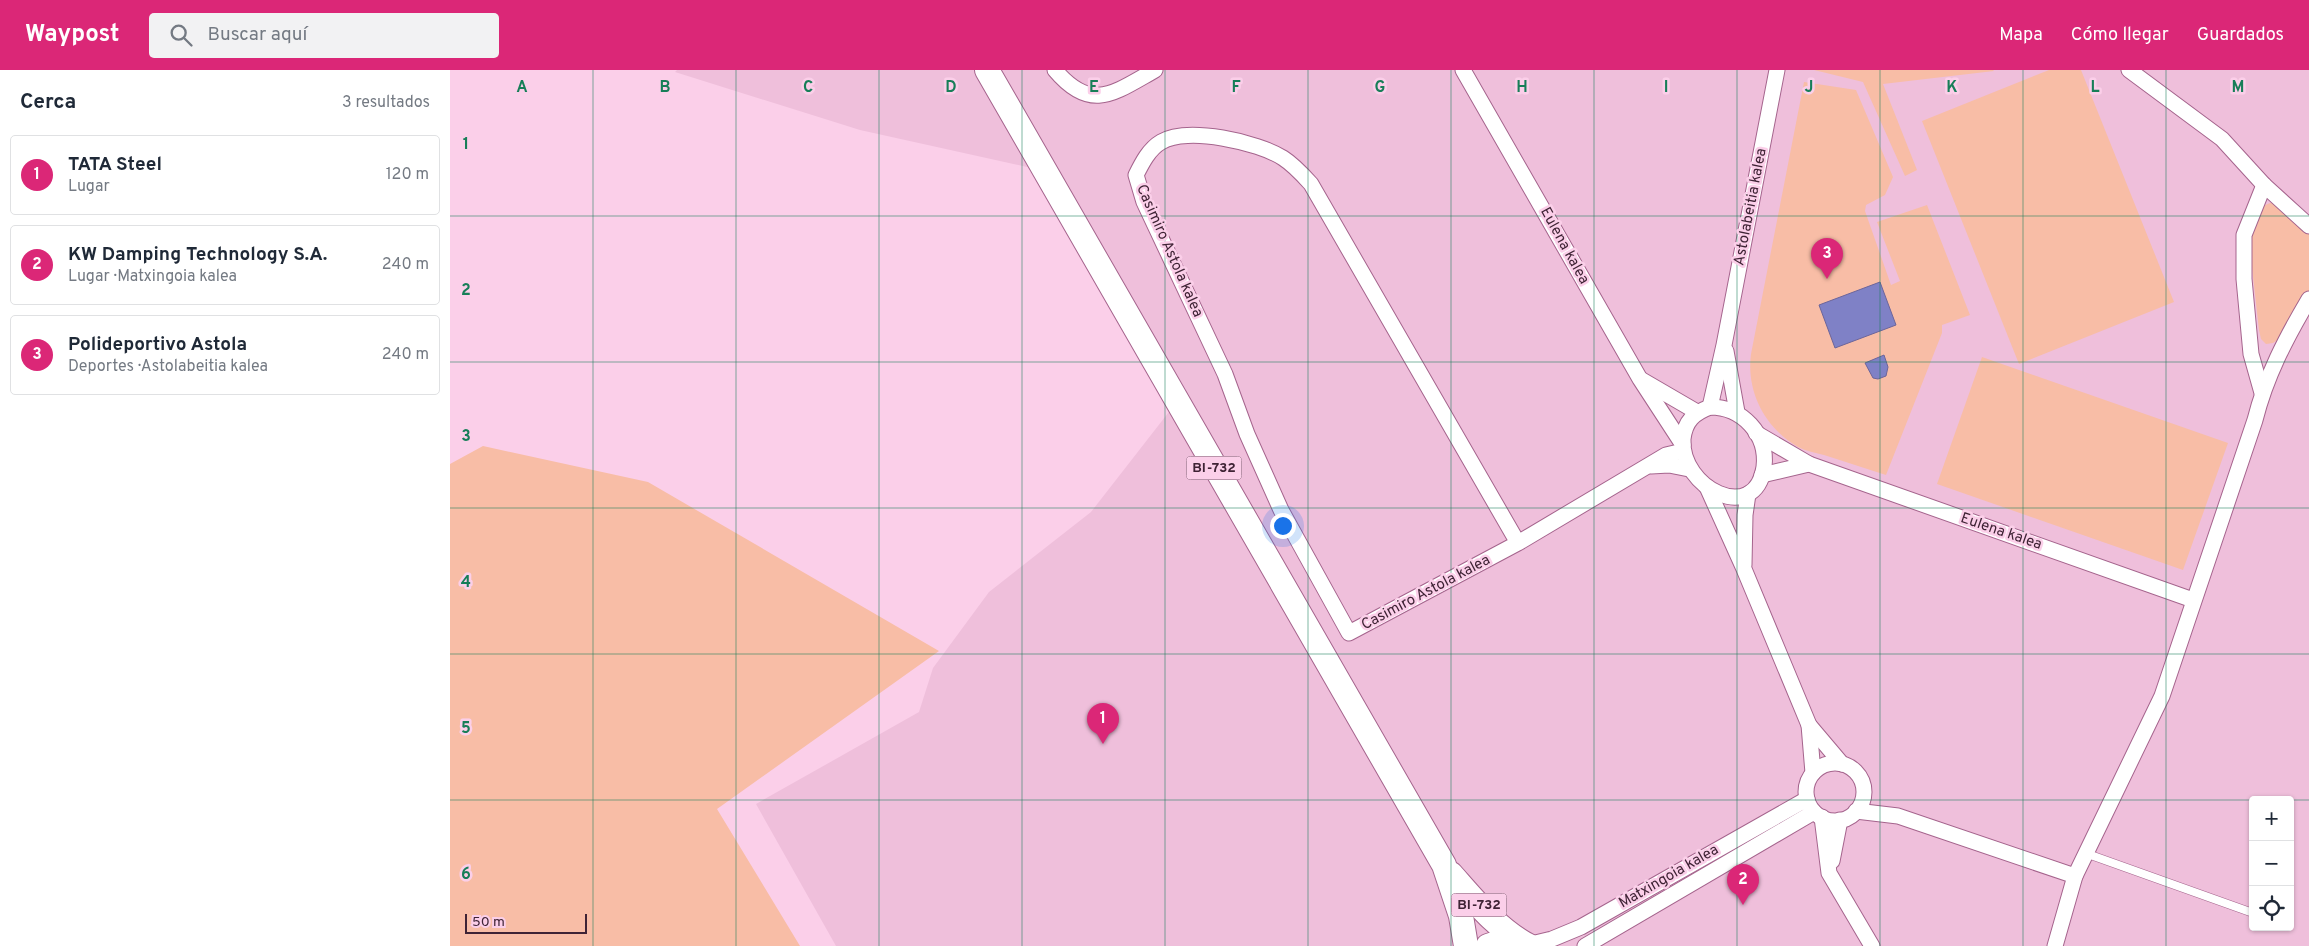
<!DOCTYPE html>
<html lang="es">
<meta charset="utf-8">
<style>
body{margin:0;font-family:Overpass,sans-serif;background:#f2f2f3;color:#1f2937}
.controls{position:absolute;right:15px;bottom:15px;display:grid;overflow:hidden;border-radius:5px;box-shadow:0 1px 4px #0004}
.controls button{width:45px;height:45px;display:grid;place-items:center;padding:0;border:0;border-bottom:1px solid #e0e1e3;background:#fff;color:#1f2937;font:25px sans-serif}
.scale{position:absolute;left:15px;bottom:12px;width:122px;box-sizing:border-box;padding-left:5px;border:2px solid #3f2335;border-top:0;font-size:14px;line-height:18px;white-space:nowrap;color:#3f2335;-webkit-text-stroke:4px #fbcfe9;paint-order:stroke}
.you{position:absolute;left:832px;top:455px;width:18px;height:18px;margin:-12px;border:4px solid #fff;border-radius:50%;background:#1a73e8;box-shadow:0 0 0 8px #1a73e833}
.badge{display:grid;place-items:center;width:32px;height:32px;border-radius:50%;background:#db2777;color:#fff;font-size:16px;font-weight:700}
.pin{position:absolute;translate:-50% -41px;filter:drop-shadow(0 1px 2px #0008)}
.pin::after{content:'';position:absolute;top:26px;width:18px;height:15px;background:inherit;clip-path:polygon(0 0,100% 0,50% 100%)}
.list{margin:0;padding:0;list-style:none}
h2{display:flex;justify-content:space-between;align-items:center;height:65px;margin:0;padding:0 20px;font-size:21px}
h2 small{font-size:16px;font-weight:400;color:#747a83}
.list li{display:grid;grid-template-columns:32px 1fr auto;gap:15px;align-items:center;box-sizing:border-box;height:80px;margin:0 10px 10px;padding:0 10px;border:1px solid #e0e1e3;border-radius:5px}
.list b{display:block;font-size:19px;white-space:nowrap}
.list p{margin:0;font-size:16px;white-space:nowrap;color:#747a83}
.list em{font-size:16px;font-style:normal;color:#747a83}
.icon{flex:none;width:28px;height:28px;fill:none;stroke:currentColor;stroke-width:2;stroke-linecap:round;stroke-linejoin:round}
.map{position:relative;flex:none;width:1859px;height:876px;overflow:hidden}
header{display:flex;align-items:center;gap:30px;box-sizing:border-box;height:70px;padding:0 25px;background:#db2777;color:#fff}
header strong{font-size:24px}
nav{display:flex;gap:28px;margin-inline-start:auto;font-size:18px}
.search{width:350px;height:45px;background:#f2f2f3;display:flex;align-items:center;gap:12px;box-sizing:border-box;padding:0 18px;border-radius:5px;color:#747a83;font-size:19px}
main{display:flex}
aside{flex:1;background:#fff}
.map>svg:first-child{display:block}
</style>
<header>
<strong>Waypost</strong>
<div class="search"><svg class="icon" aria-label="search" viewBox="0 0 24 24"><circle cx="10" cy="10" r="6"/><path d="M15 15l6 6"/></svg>Buscar aquí</div>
<nav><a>Mapa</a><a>Cómo llegar</a><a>Guardados</a></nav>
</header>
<main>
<aside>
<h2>Cerca<small>3 resultados</small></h2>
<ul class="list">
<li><span class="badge">1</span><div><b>TATA Steel</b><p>Lugar</p></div><em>120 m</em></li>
<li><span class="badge">2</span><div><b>KW Damping Technology S.A.</b><p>Lugar · Matxingoia kalea</p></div><em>240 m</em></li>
<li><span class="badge">3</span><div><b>Polideportivo Astola</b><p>Deportes · Astolabeitia kalea</p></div><em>240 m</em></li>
</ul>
</aside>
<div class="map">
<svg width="1859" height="876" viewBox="0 0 1859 876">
<rect width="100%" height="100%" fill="#fbcfe9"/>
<path fill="#efbfdb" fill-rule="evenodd" d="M 227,0 L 1859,0 L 1859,876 L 386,876 L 306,734 L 469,642 L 483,598 L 539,522 L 641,442 L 736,320 L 609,104 L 410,60 L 225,2 ZM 1803,730 L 1840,730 L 1840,857 L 1803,857 Z"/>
<g fill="#f8bda6">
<polygon points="1364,0 1543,0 1544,1 1433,14 1467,100 1455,106 1413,12"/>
<polygon points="1599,0 1631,0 1724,232 1569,294 1472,51"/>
<path d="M 1354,12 L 1406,20 L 1443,107 L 1435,125 L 1416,135 L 1415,141 L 1441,215 L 1450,211 L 1427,152 L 1477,135 L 1520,245 L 1492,255 L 1492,263 L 1436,405 C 1415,398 1395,392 1374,385 C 1366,383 1356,381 1348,377 C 1315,358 1296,322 1301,284 Z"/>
<polygon points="1827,132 1859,156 1859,221 1829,269 1823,273 1816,274 1811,269 1809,260 1799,171 1813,136 1820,133"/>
<polygon points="1532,287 1778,373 1733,500 1487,414"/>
<polygon points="33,376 198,412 489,581 267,739 350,876 0,876 0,394"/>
</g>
<g fill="#7f81c6" stroke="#6c659a">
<polygon points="1430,212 1446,255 1385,278 1369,235"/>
<polygon points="1434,285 1438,297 1436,306 1428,309 1423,308 1415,293"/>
</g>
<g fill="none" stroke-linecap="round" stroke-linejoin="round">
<defs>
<polyline id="lane" points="1635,783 1803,843"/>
<g id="street">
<path d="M 605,0 C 641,43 664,23 705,0"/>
<polyline points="1013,0 1190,309 1233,375"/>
<polyline points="1679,0 1772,69 1814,115 1859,156"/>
<polyline points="1276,281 1287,342"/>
<polyline points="1192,310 1247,342"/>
<polyline points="1812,323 1801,284 1794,209 1794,165 1814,115"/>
<polyline points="1260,337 1274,275 1327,0"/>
<path d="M 1260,337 C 1292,337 1318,364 1314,397 C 1305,456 1230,418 1233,369 C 1235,351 1244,343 1260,337 Z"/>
<polyline points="1306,363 1359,394 1743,530"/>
<polyline points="1201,396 1219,395 1239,399"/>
<polyline points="1312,405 1359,394"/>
<polyline points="1257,417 1294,499 1359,655 1392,694"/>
<path d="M 1068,473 L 861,114 C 852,104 844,95 833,88 C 808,72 737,56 711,72 C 699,79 692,93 686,105 L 694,132 L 775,304 L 797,364 L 831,440 L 899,563 L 1068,473 L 1216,385 L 1233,381"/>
<polyline points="1294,495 1295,445 1298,424"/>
<polyline points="1359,655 1363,703"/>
<circle cx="1385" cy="722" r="29"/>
<polyline points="1406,741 1448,746 1625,806"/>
<polyline points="1372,747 1379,803 1422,876"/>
<polyline points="1382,791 1390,750"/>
<polyline points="1077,875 1102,869 1131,857 1357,729"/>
<polyline points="1135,876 1364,742"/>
<path d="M 1605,876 L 1625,806 L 1712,626 L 1805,350 C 1816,306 1836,268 1859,229"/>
</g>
<g id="primary">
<polyline points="537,0 994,795 1011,846 1016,876"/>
<path d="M 1001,804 C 1024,830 1048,860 1079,876"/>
<polyline points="1038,876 1056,870 1068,871"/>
</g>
</defs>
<use href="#lane" stroke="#a5648d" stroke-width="9"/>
<use href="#street" stroke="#a5648d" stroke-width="17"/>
<use href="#primary" stroke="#a5648d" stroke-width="26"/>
<use href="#lane" stroke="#fff" stroke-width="8"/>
<use href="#street" stroke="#fff" stroke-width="15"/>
<use href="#primary" stroke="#fff" stroke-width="24"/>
</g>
<path fill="none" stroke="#177e58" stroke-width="1" stroke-opacity="0.55" d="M 143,0 L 143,876M 286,0 L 286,876M 429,0 L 429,876M 572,0 L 572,876M 715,0 L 715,876M 858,0 L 858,876M 1001,0 L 1001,876M 1144,0 L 1144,876M 1287,0 L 1287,876M 1430,0 L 1430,876M 1573,0 L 1573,876M 1716,0 L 1716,876M 0,146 L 1859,146M 0,292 L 1859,292M 0,438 L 1859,438M 0,584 L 1859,584M 0,730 L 1803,730M 1840,730 L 1859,730"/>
<g text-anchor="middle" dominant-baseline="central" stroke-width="5" stroke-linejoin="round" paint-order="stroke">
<g fill="#fbcfe9" stroke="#77576b" stroke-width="1">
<rect x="736.5" y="386.5" width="55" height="23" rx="4"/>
<rect x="1001.5" y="823.5" width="55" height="23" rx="4"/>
</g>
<g font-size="14" font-weight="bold" fill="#3f2335">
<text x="764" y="398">BI-732</text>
<text x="1029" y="835">BI-732</text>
</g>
<g font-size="15" fill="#3f2335" stroke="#fbcfe9">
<text transform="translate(1301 137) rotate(-79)">Astolabeitia kalea</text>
<text transform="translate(1114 176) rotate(61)">Eulena kalea</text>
<text transform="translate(719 181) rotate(66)">Casimiro Astola kalea</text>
<text transform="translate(1551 462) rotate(19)">Eulena kalea</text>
<text transform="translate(976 523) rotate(-28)">Casimiro Astola kalea</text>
<text transform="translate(1219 807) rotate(-30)">Matxingoia kalea</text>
</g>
</g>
<g font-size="16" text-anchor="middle" font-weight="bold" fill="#177e58" stroke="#fbcfe9" stroke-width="5" stroke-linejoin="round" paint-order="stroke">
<text x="72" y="22">A</text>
<text x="215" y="22">B</text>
<text x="358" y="22">C</text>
<text x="501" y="22">D</text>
<text x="644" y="22">E</text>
<text x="786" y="22">F</text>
<text x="930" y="22">G</text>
<text x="1072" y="22">H</text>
<text x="1216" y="22">I</text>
<text x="1359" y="22">J</text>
<text x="1502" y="22">K</text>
<text x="1645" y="22">L</text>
<text x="1788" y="22">M</text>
<text x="16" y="79">1</text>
<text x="16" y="225">2</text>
<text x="16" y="371">3</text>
<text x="16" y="517">4</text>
<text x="16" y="663">5</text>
<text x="16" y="809">6</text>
</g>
</svg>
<div class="controls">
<button>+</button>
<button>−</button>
<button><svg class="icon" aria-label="locate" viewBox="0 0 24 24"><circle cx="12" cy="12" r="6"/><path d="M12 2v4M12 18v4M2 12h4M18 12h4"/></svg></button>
</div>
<div class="scale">50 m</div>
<div class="you"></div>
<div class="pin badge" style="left:653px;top:674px">1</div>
<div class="pin badge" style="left:1293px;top:835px">2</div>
<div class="pin badge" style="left:1377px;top:209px">3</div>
</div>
</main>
